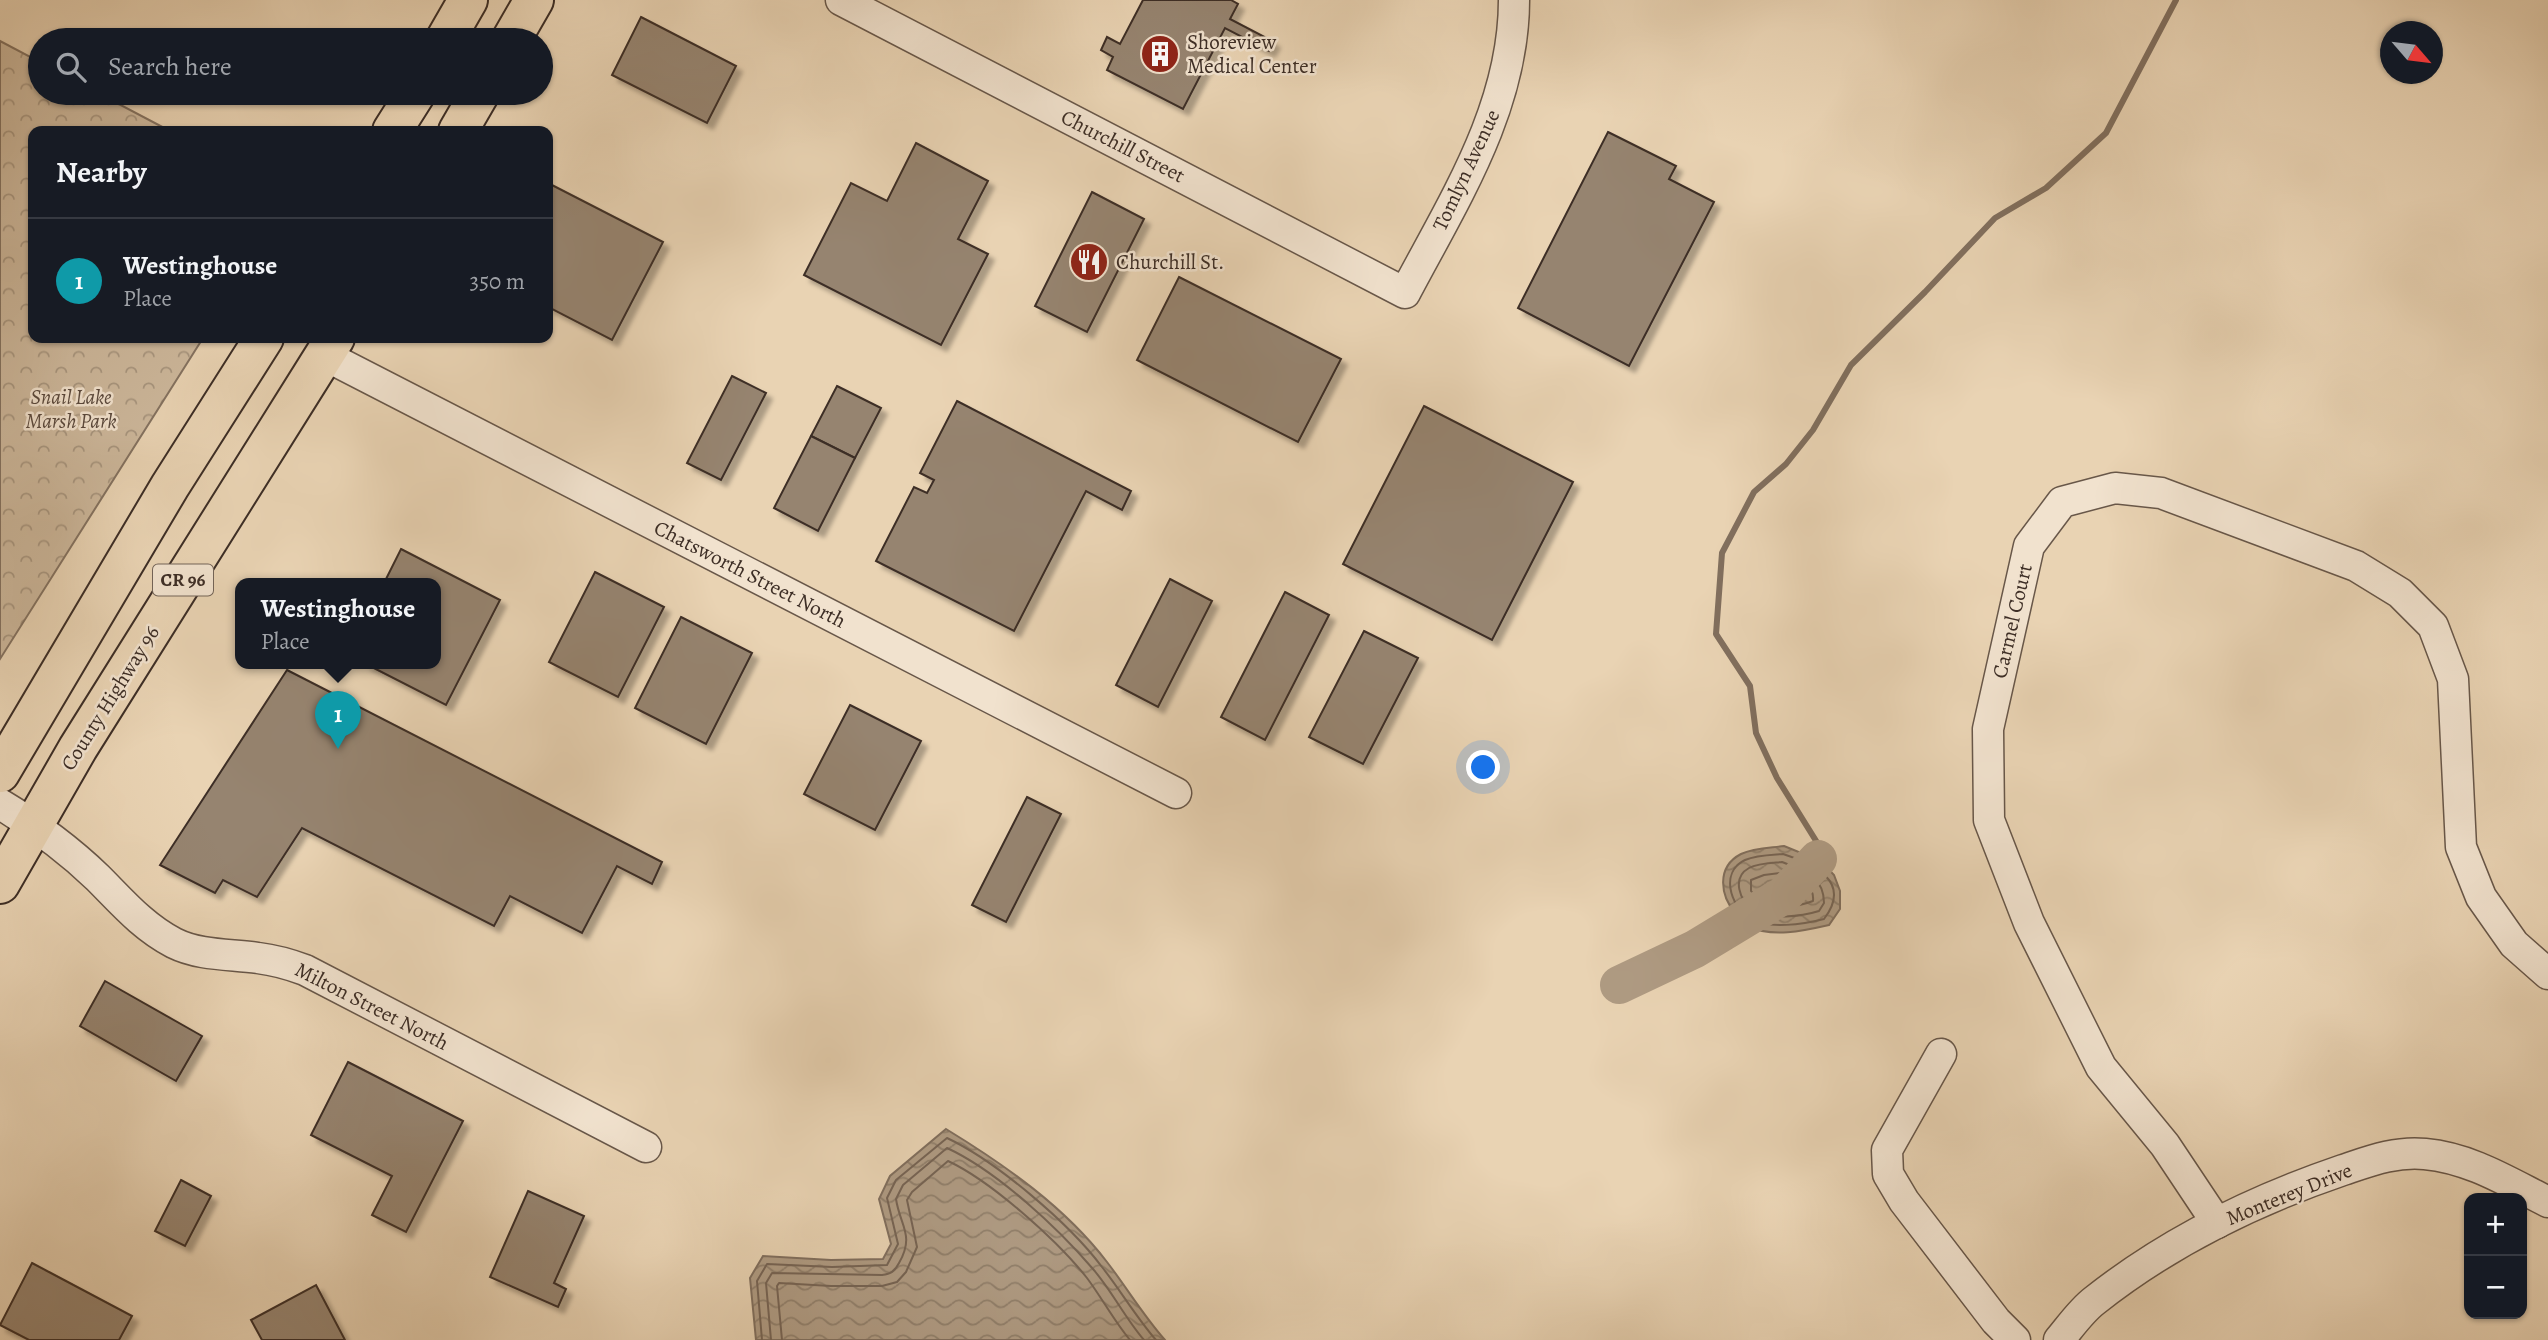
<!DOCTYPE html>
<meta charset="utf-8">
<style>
body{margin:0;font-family:Alegreya,serif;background:#20242c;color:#f1f3f6}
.controls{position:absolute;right:21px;bottom:21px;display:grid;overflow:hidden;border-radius:14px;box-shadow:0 2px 5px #0004}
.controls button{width:63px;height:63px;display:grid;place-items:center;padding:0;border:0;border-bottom:2px solid #363941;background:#171b24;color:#f1f3f6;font:35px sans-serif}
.compass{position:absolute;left:2380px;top:21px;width:63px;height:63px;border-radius:50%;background:#171b24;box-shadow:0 2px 5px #0004;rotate:118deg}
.you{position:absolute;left:1484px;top:768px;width:24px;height:24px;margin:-18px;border:5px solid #fff;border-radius:50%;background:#1a73e8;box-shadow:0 0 0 10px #1a73e833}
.badge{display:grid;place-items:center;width:46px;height:46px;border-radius:50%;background:#c59692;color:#fff;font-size:23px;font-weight:700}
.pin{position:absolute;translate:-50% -58px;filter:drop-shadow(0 2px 4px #0008)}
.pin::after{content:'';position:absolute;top:37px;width:24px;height:21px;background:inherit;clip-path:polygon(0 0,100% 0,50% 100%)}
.popup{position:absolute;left:235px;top:578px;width:206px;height:91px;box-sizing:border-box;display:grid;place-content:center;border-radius:14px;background:#171b24;filter:drop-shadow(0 2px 5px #0005);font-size:23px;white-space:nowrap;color:#9ea1a6}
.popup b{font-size:26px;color:#f1f3f6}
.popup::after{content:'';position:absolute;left:50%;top:100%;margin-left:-14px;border:14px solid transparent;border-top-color:#171b24}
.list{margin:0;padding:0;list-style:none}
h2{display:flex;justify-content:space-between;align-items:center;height:91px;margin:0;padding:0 28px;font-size:30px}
h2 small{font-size:23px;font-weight:400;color:#9ea1a6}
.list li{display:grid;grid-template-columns:46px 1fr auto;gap:21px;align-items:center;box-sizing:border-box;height:126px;padding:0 28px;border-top:2px solid #363941}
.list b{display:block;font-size:26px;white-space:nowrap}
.list p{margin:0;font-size:23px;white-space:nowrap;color:#9ea1a6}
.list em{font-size:23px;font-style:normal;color:#9ea1a6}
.icon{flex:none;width:38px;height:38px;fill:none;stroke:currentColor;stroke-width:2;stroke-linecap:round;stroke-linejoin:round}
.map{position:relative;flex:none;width:2548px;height:1340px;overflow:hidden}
.search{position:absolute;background:#171b24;box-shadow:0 2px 5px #0004;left:28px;top:28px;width:525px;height:77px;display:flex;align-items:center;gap:18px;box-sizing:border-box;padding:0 24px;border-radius:38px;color:#9ea1a6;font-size:26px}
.panel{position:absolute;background:#171b24;box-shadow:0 2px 5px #0004;left:28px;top:126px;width:525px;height:217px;border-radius:14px}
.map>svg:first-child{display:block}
</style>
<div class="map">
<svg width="2548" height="1340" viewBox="0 0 2548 1340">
<defs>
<pattern id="park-crowns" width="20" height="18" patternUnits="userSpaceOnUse" patternTransform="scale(1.75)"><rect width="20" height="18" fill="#ccb79b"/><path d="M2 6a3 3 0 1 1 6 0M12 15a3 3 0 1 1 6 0" fill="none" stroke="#a7957e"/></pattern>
<pattern id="water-waves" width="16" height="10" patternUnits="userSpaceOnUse" patternTransform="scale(1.75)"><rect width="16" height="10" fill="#af9b83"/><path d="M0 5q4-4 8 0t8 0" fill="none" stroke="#907f6b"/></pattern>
<filter id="shadow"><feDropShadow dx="6" dy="6" stdDeviation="2" flood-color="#0004"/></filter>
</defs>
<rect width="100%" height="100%" fill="#e9d3b3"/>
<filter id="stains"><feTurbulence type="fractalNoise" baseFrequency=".00286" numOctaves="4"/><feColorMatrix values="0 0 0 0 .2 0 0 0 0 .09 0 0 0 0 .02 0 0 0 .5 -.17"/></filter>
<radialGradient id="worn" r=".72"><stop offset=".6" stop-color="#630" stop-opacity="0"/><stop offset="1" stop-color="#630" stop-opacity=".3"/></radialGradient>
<polygon fill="url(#park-crowns)" stroke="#847260" stroke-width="2" points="0,41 40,62 40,93 98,93 170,131 33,131 33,338 203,338 0,659"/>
<g fill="url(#water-waves)" stroke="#816f5e" stroke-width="2">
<path d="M 1784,846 L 1821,861 L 1834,875 L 1840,891 L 1840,909 L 1829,925 C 1803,931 1772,938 1747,926 C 1743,924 1739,918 1736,914 C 1720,896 1716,867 1741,854 C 1754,848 1770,848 1784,846 Z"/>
<path d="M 946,1129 C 1005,1165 1065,1207 1107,1262 C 1127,1288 1143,1315 1165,1340 L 756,1340 L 750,1278 L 763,1256 L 831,1260 L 883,1259 L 891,1244 L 879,1199 L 890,1176 Z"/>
</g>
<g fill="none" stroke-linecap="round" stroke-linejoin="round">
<g stroke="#766454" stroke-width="2">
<path d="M 1783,854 C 1813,864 1853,881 1824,919 C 1805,924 1767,930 1749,918 C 1730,905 1720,872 1745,860 C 1757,855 1771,855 1783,854 Z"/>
<path d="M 1782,862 C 1804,871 1824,876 1824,903 L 1819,911 C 1803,916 1768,921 1753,910 C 1740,901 1731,878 1749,868 C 1758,863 1771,863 1782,862 Z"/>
<path d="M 1781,873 C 1795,879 1815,882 1813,901 C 1792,909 1765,909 1751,891 L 1751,880 L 1764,875 Z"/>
<path d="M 762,1340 L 757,1281 L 767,1264 L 832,1267 L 887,1265 L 898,1244 L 887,1198 L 896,1180 L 947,1138 C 996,1161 1069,1223 1102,1267 C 1121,1291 1136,1317 1156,1340"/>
<path d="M 771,1340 L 766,1283 L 772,1273 L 882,1275 C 891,1274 895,1271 899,1263 C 915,1235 900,1226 896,1199 L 903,1185 L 947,1148 C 997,1171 1058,1228 1093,1269 C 1112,1291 1125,1318 1144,1340"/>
<path d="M 782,1340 L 777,1286 L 779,1283 L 831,1286 L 882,1286 L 897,1282 L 906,1272 L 917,1247 L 907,1200 L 912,1192 L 948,1161 C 991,1181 1057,1240 1087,1278 C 1102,1298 1114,1321 1130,1340"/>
</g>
<polyline stroke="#816f5e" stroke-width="6" points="1818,859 1818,844 1777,778 1756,733 1750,686 1716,634 1722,553 1754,492 1786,464 1813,430 1851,365 1925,292 1995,218 2046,188 2106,133 2176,0"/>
<polyline stroke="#af9b83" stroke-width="38" points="1619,985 1695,949 1784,895 1818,859"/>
</g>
<g fill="#96846f" stroke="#3d2e26" stroke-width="2" filter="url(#shadow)">
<polygon points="1143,0 1231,0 1238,4 1230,19 1274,42 1269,51 1225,28 1183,109 1107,70 1113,57 1101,50 1107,37 1120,44"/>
<polygon points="641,17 736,66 707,123 612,75"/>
<polygon points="1608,132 1676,166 1669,179 1714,202 1629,366 1518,308"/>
<polygon points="916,143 988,181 958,239 988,254 941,345 804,275 851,183 887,201"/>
<polygon points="548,183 663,242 612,340 548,307"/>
<polygon points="1092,192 1144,219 1087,332 1035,306"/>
<polygon points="1179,277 1341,359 1298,442 1137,360"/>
<polygon points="732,376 766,393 721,480 687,463"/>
<polygon points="837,386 881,408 855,458 811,436"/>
<polygon points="957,401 1131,491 1122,510 1086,491 1014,631 876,561 914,487 927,493 934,480 920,473"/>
<polygon points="1424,406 1573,482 1492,640 1343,564"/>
<polygon points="811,436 855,458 818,531 774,508"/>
<polygon points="401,549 500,600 446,705 364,663 436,663 436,583 384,583"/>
<polygon points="595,572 664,607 618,697 549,662"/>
<polygon points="1170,579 1212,601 1158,707 1116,685"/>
<polygon points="1285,592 1329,615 1265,740 1221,717"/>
<polygon points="681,617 752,653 706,744 635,708"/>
<polygon points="1364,631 1418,658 1363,764 1309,737"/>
<polygon points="287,670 662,862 652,884 617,866 582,933 510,896 494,926 302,828 257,897 223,880 215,893 160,865"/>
<polygon points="850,705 921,741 875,830 804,794"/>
<polygon points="1027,797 1061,814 1006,922 972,905"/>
<polygon points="105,981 202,1036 176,1081 80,1026"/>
<polygon points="348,1062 463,1121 406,1232 372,1215 392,1176 311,1135"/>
<polygon points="181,1180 211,1196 185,1246 155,1231"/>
<polygon points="528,1191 584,1216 554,1283 566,1289 558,1307 490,1277"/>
<polygon points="32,1263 132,1316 119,1340 29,1340 0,1325"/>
<polygon points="316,1285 345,1340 262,1340 251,1320"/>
</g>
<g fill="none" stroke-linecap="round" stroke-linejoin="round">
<defs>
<g id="minor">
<path d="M 841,0 L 1405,293 C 1454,200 1514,108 1514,0"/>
<polyline points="324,355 1176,793"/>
<path d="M 0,804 C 35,825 68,849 98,878 C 122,902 143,927 174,943 C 200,956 231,954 258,958 C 274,960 289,964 305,970 L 646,1147"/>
<polyline points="1941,1054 1887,1150 1888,1174 1904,1201 1996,1321 2015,1340"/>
<polyline points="2217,1223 2165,1145 2101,1067 2029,923 1989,820 1988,729 2029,546 2062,502 2115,488 2161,493 2356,566 2400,593 2433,626 2453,679 2461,847 2481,897 2514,944 2548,974"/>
<path d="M 2059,1340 C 2070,1327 2081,1311 2094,1301 C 2167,1243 2255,1200 2343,1170 C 2370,1161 2396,1151 2425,1154 C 2470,1158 2508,1182 2548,1202"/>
</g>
<g id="major">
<polyline points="445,40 468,0"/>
<polyline points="511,40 534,0"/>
<polyline points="392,131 416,93"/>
<polyline points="458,131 480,93"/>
<polyline points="0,773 170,486 264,338"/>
<polyline points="0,884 78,748 335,338"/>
</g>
</defs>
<use href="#minor" stroke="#685749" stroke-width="33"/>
<use href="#major" stroke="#3d2e26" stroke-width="42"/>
<use href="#minor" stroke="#f1e2ce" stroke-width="30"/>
<use href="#major" stroke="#e9d3b3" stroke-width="38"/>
</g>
<defs>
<symbol id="building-disc" viewBox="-11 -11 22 22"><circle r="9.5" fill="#8f2418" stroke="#f1e2ce"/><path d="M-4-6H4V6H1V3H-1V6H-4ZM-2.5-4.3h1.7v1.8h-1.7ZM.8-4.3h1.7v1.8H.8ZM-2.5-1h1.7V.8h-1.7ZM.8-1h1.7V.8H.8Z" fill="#fff"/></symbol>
<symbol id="restaurant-disc" viewBox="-11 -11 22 22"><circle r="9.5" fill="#8f2418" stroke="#f1e2ce"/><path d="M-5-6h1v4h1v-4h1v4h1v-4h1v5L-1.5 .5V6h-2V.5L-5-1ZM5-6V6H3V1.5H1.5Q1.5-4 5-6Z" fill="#fff"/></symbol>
</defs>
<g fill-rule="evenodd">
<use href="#building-disc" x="1138" y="32" width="44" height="44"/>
<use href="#restaurant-disc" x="1067" y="240" width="44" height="44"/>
</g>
<g text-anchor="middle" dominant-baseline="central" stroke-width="5" stroke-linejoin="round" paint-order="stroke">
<rect fill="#f1e2ce" stroke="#736458" stroke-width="2" x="153" y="564.5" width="60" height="31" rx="5"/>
<g font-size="19" font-weight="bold" fill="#3d2e26">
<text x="183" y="580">CR 96</text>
</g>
<g font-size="21" fill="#3d2e26" stroke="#f1e2ce" text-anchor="start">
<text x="1187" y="42">Shoreview<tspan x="1187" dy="24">Medical Center</tspan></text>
<text x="1116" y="262">Churchill St.</text>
</g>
<g font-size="21" fill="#3d2e26" stroke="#f1e2ce">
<text transform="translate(1123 146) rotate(27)">Churchill Street</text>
<text transform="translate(1466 170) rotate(-65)">Tomlyn Avenue</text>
<text transform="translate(750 574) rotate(27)">Chatsworth Street North</text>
<text transform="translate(2012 621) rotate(-77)">Carmel Court</text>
<text transform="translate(110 698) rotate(-58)">County Highway 96</text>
<text transform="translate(372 1006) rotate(27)">Milton Street North</text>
<text transform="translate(2289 1194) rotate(-22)">Monterey Drive</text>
</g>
<g font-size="21" font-style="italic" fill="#5a493d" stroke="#f1e2ce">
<text x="71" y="397">Snail Lake<tspan x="71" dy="24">Marsh Park</tspan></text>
</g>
</g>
<rect width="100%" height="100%" filter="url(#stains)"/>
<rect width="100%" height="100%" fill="url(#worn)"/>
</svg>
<div class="controls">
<button>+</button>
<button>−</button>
</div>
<svg class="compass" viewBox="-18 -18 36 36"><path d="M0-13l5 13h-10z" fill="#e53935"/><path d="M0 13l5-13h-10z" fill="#9ea1a6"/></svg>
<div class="you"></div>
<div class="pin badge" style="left:338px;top:749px;background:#0f9aa8">1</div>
<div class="popup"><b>Westinghouse</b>Place</div>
<div class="search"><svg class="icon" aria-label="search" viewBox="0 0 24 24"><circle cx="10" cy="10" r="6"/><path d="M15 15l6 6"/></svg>Search here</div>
<section class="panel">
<h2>Nearby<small></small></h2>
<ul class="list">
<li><span class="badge" style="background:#0f9aa8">1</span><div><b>Westinghouse</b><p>Place</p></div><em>350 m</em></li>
</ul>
</section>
</div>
